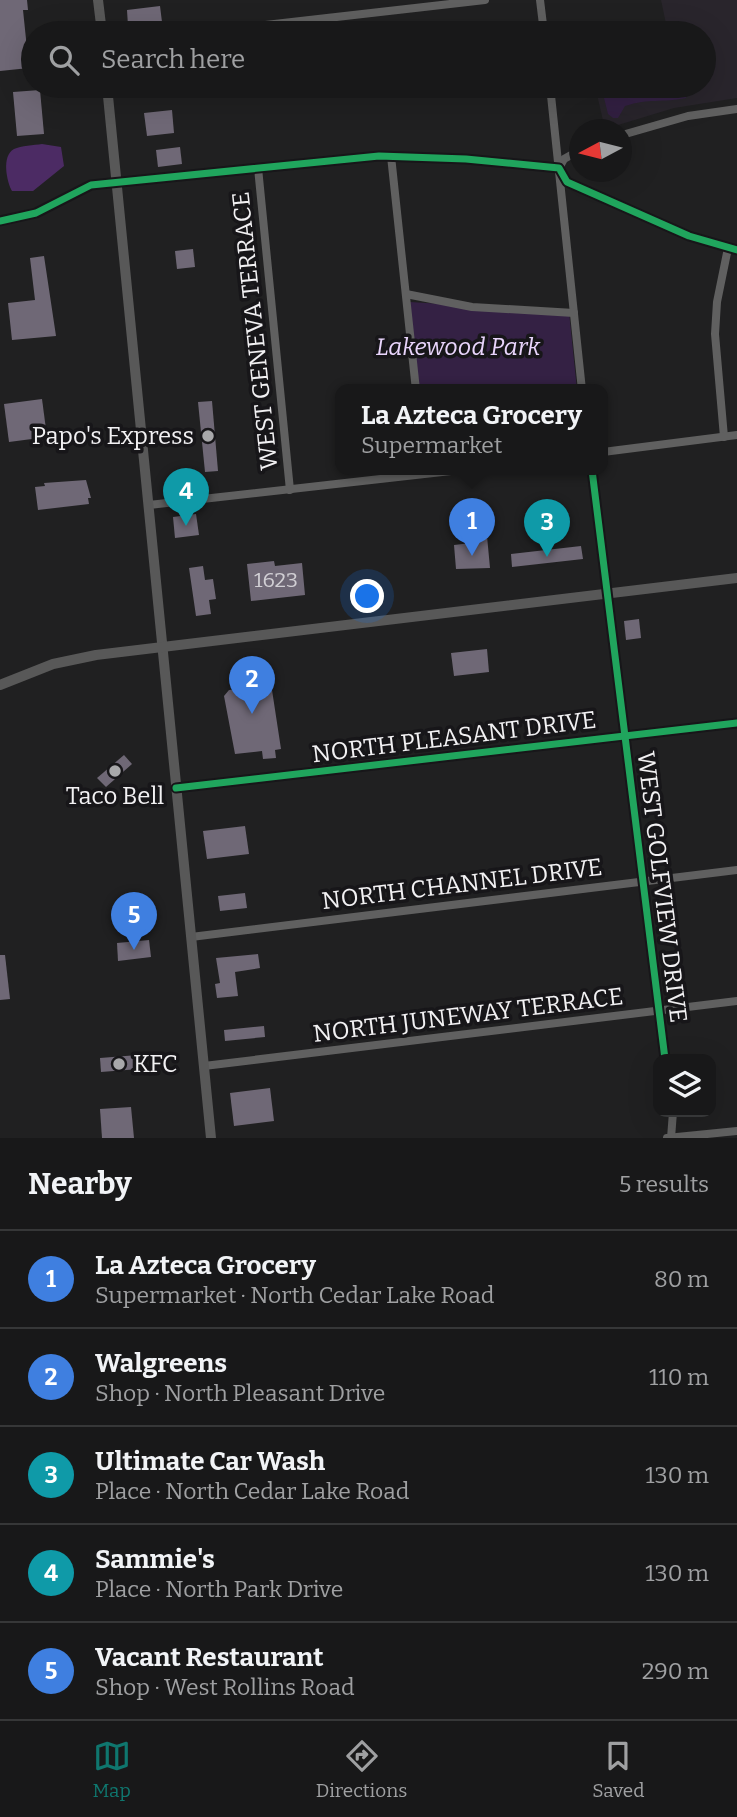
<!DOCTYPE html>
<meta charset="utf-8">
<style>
body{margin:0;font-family:Bitter,serif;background:#212122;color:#f1f3f6}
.controls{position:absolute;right:21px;bottom:21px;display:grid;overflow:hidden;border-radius:14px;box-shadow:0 7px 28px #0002}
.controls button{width:63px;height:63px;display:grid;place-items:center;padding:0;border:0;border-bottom:2px solid #363738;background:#181819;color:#f1f3f6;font:35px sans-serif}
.compass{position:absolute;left:569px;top:119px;width:63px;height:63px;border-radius:50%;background:#181819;box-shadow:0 7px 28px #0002;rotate:263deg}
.you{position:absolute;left:368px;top:597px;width:24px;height:24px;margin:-18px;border:5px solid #fff;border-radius:50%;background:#1a73e8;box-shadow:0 0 0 10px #1a73e833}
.badge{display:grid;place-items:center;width:46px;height:46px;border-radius:50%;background:#0f766e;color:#fff;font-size:23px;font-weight:700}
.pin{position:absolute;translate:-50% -58px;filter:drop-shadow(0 2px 4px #0008)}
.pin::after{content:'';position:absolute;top:37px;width:24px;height:21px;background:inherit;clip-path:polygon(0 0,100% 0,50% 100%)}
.popup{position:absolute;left:335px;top:384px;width:273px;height:91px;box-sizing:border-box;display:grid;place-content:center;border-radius:14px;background:#181819;filter:drop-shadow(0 2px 5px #0005);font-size:23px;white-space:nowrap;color:#9fa0a2}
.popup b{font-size:26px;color:#f1f3f6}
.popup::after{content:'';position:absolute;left:50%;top:100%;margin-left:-14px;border:14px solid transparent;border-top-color:#181819}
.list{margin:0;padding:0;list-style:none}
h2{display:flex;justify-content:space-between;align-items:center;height:91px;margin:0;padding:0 28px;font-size:30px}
h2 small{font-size:23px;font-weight:400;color:#9fa0a2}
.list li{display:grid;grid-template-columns:46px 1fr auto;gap:21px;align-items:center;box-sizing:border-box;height:98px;padding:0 28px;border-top:2px solid #363738}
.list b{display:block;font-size:26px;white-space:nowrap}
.list p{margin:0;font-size:23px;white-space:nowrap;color:#9fa0a2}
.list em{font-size:23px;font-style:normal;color:#9fa0a2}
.icon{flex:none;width:38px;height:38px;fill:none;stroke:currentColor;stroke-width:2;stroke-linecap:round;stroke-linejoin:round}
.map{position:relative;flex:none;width:737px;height:1138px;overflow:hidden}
.search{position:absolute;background:#181819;box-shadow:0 7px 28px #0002;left:21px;right:21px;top:21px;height:77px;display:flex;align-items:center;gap:18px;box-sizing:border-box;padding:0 24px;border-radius:38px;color:#9fa0a2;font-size:26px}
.sheet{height:581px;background:#181819}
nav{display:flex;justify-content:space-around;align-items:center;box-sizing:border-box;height:98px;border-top:2px solid #363738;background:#181819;font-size:19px;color:#9fa0a2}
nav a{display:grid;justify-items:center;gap:4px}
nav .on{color:#0f766e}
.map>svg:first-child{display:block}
</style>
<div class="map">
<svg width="737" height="1138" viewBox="0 0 737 1138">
<rect width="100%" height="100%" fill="#202021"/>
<polygon fill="#29252c" points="661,0 737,0 737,98 674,108 605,129 595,86 704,86 704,33 668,33"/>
<g fill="#342144">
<path d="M 601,86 L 684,86 L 686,98 C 661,103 650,98 625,106 L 618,118 L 613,118 L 608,114 Z"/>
<polygon points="410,302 569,312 577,390 419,390"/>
</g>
<path fill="#4c2b64" d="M 42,144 L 61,147 L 64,166 L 33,191 L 12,191 C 7,182 1,156 14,149 C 21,146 34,145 42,144 Z"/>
<g fill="#6f6876">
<polygon points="0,0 27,0 28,10 23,10 29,68 0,71"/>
<polygon points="160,6 162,22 128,26 127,10"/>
<polygon points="40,90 44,134 17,136 13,92"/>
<polygon points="172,110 174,133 147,136 144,113"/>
<polygon points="180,147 182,164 158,167 156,150"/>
<polygon points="193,249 195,267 177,269 175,251"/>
<polygon points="44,256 56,336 12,340 8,303 35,300 30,258"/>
<polygon points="42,399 47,437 9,442 4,404"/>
<polygon points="212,401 218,471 205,472 198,402"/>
<polygon points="86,480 91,498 88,498 89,504 38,510 35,487 45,486 44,483"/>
<polygon points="196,514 199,535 175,538 173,517"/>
<polygon points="487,536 490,568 456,569 454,545 471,543 470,538"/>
<polygon points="581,546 583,559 512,567 511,554"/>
<polygon points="274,561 275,566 302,563 305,595 251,601 247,564"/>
<polygon points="203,566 205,580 213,579 216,599 209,600 211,614 196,616 189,568"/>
<polygon points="639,619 641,638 626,640 624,621"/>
<polygon points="487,649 489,672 454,676 451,653"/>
<polygon points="261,687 261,691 272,690 281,749 275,750 276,758 263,759 262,751 235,754 224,696 229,690"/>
<polygon points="124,755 132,764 106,787 97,778"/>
<polygon points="245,826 249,854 207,859 203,831"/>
<polygon points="245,893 247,908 220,911 218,896"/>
<polygon points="149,940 151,957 118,961 117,943"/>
<polygon points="258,954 260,968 235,972 238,996 217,998 215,984 220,983 216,958"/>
<polygon points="0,955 5,955 10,999 0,1000"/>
<polygon points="264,1026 265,1037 225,1041 224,1030"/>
<polygon points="138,1055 139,1069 101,1072 100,1058"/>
<polygon points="270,1088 274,1121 234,1126 230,1093"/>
<polygon points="131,1107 134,1138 102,1138 100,1109"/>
</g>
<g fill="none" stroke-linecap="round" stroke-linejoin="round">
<g stroke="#606060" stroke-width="8">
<polyline points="540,0 544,33"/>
<polyline points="196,33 485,0"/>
<polyline points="550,86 582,390"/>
<polyline points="622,135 688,116 737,109"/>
<polyline points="391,156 416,390"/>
<polyline points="258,168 290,490"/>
<polyline points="559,168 564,159 580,150"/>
<polyline points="0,221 36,213 91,185 379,156 466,159 559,168 567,182 689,236 737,250"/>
<polyline points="406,294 472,307 574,313"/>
<polyline points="724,437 715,334 717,302 728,248"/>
<polyline points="603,452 737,435"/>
<polyline points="592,470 665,1059"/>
<polyline points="149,505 460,470"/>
<polyline points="176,788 737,723"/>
<polyline points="191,937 737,870"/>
<polyline points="204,1066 737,1001"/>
<polyline points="667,1138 737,1131"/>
<polyline points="671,1138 673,1112"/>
</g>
<g stroke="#585858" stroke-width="10">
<polyline points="98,0 102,33"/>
<polyline points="107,86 211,1138"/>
<polyline points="0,685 53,664 96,655 737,578"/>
</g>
<defs>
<g id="cycleway">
<polyline points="0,221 36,213 91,185 379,156 466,159 559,168 567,182 689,236 737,250"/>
<polyline points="592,470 665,1059"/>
<polyline points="176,788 737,723"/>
</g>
</defs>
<use href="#cycleway" stroke="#171619" stroke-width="11"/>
<use href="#cycleway" stroke="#20a55d" stroke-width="7"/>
</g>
<g fill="#a8a8aa" stroke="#171619" stroke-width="2.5">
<circle cx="208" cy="436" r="7"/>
<circle cx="115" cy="771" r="7"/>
<circle cx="119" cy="1064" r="7"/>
</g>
<g text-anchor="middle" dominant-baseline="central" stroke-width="7" stroke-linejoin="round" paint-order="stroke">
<g font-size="21" fill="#d1cfd4">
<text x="276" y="580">1623</text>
</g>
<g font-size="24" fill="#f2f1f3" stroke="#171619">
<text transform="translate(255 331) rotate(-96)">WEST GENEVA TERRACE</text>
<text transform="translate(454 737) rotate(-7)">NORTH PLEASANT DRIVE</text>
<text transform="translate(462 884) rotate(-7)">NORTH CHANNEL DRIVE</text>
<text transform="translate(662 887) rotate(83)">WEST GOLFVIEW DRIVE</text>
<text transform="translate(468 1015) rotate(-7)">NORTH JUNEWAY TERRACE</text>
</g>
<g font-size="24" font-style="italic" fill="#e9d5fc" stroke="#171619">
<text x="458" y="347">Lakewood Park</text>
</g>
<g font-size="24" fill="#f2f1f3" stroke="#171619" text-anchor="end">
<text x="194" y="436">Papo's Express</text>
<text x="115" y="796" text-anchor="middle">Taco Bell</text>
<text x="133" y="1064" text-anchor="start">KFC</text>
</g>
</g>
</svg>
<div class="controls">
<button><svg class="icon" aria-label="layers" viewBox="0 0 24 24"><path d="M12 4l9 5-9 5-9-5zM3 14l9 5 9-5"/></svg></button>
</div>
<svg class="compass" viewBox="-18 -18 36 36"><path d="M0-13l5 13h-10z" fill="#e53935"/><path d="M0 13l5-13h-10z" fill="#9fa0a2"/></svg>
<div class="you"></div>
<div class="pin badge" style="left:472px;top:556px;background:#3f7fe0">1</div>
<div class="popup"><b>La Azteca Grocery</b>Supermarket</div>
<div class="pin badge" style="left:252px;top:714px;background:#3f7fe0">2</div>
<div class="pin badge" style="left:547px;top:557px;background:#0f9aa8">3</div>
<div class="pin badge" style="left:186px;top:526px;background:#0f9aa8">4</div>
<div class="pin badge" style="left:134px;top:950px;background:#3f7fe0">5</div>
<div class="search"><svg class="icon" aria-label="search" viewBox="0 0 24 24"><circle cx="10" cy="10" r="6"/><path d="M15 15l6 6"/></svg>Search here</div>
</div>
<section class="sheet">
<h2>Nearby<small>5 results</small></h2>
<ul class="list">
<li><span class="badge" style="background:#3f7fe0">1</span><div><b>La Azteca Grocery</b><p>Supermarket · North Cedar Lake Road</p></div><em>80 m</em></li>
<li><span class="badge" style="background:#3f7fe0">2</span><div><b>Walgreens</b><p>Shop · North Pleasant Drive</p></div><em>110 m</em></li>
<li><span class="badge" style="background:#0f9aa8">3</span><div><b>Ultimate Car Wash</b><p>Place · North Cedar Lake Road</p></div><em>130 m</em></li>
<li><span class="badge" style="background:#0f9aa8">4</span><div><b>Sammie's</b><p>Place · North Park Drive</p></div><em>130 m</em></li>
<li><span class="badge" style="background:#3f7fe0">5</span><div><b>Vacant Restaurant</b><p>Shop · West Rollins Road</p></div><em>290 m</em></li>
</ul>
</section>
<nav>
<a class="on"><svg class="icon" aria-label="map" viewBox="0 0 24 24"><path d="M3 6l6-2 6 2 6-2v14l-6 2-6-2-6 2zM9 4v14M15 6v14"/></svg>Map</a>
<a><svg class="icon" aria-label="directions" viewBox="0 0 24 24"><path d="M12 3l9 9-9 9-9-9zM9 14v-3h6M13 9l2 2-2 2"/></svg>Directions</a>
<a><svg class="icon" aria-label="saved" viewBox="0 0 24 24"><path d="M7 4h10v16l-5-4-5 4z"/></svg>Saved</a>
</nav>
